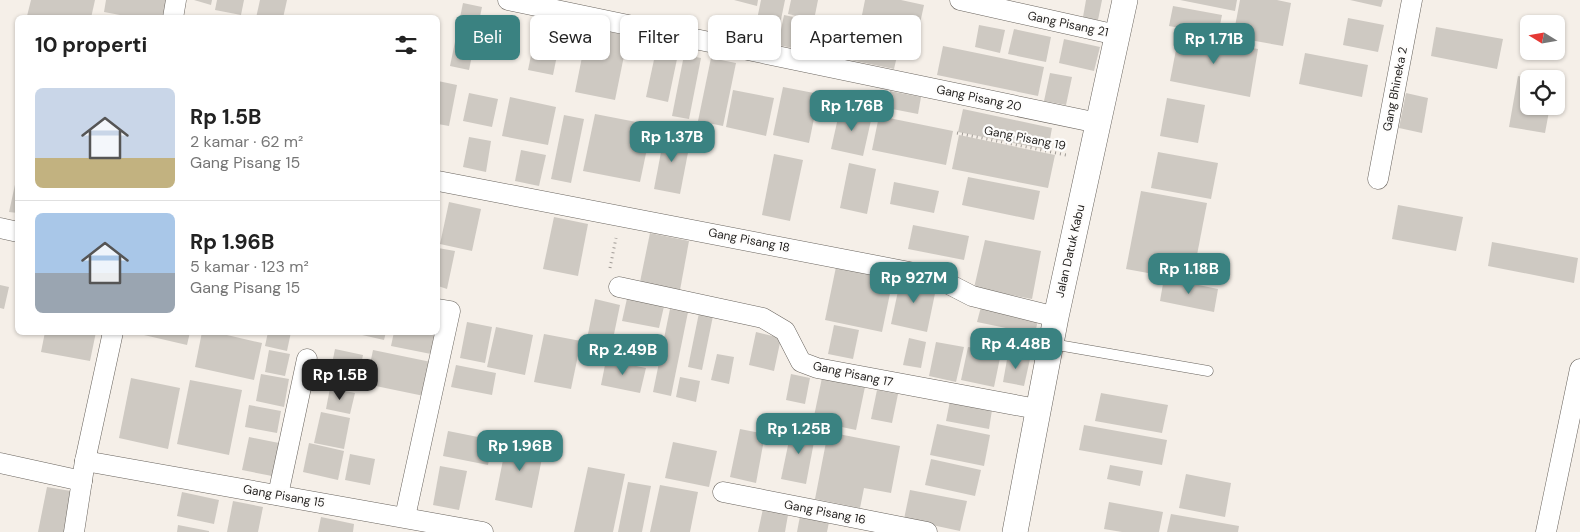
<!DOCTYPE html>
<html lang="id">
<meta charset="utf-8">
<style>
:root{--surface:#fff;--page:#f2f2f2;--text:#222;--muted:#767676;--line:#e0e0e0;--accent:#3a8281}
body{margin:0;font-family:"DM Sans",sans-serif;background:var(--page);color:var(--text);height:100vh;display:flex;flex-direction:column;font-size:19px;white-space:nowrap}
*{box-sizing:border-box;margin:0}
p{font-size:16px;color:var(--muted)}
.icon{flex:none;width:28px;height:28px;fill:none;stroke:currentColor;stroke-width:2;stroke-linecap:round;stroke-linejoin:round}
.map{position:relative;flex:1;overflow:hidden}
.drawer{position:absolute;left:15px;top:15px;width:425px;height:320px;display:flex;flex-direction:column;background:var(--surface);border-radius:8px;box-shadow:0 1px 4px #0004}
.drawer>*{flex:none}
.banner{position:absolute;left:455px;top:15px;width:475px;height:45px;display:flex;gap:10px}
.needle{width:32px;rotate:281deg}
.fabs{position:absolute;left:1520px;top:15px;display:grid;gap:10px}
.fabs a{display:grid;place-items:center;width:45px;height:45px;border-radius:8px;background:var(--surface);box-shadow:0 1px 4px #0004;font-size:25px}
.price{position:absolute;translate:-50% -42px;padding:0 11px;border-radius:10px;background:var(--accent);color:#fff;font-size:16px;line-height:32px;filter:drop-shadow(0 1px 2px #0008)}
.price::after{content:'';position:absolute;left:50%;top:30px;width:15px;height:11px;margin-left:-8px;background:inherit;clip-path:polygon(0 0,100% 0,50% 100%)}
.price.active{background:#222;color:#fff}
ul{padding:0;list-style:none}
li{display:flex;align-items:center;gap:15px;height:125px;padding:0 20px}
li+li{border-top:1px solid var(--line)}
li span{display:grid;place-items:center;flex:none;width:140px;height:100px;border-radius:8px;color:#555}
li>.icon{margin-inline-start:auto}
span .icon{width:60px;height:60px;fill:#fffc;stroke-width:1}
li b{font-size:21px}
h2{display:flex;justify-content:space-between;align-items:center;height:60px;padding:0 20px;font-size:21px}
.tag{padding:0 18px;border-radius:8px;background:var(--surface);box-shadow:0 1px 4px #0004;font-size:18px;line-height:45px}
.tag.active{background:var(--accent);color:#fff}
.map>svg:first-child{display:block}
</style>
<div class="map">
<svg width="1580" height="532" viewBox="0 0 1580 532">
<rect width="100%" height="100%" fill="#f5efe8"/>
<g fill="#cec9c2">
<polygon points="31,0 95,0 91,18 27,16"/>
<polygon points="106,0 171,0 168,18 136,18 104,12"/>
<polygon points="194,0 212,0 211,5"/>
<polygon points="217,0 244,0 241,15 215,10"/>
<polygon points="260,0 287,0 283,18 256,18"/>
<polygon points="734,0 758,0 757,6"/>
<polygon points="761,0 785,0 777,39 754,34"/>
<polygon points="791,0 818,0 814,20 788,14"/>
<polygon points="865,0 901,0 924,5 917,37 860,25"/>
<polygon points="1086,0 1102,0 1098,20 1083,17"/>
<polygon points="1180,0 1237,0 1235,11"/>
<polygon points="1240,0 1277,0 1291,3 1283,46 1233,37"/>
<polygon points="1350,0 1383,0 1381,7"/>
<polygon points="463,3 482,7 469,70 450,66"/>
<polygon points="1173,6 1222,15 1218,35 1169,26"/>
<polygon points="784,15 901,39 894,69 778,45"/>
<polygon points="1348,18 1384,25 1378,52 1343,45"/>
<polygon points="538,21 563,26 553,75 528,70"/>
<polygon points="979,25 1005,30 1000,53 975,47"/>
<polygon points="588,27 628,36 615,100 575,92"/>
<polygon points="1436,27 1503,39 1497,69 1431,56"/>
<polygon points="1014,29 1051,37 1046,62 1008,54"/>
<polygon points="1179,34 1258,49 1250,97 1170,81"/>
<polygon points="1064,39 1100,47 1094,71 1059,63"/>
<polygon points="943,46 1044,67 1038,96 937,75"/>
<polygon points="1305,53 1368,65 1362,97 1299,84"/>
<polygon points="655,55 677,59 668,102 646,97"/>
<polygon points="684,55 701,58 689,119 672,116"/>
<polygon points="711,58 736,63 723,126 698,121"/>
<polygon points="1050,73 1072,77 1066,105 1044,101"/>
<polygon points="1518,76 1529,78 1529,106 1550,106 1545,133 1509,127"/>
<polygon points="438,81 457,85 449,126 438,124"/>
<polygon points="783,87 819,94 809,143 773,135"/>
<polygon points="733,90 774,98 766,136 726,127"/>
<polygon points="890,91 921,97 918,114 887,108"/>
<polygon points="469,93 498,99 492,127 463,121"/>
<polygon points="1406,93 1428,98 1422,133 1399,128"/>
<polygon points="510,97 556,107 548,145 502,136"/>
<polygon points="1167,98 1205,105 1198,143 1160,136"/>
<polygon points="840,109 872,116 863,156 831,149"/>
<polygon points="963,109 1052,128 1048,150 958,132"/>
<polygon points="595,114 652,125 640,182 583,171"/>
<polygon points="564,115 584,119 571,183 551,179"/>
<polygon points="879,116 953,131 946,165 872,150"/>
<polygon points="665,131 691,137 680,194 654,189"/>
<polygon points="959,135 1055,155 1048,188 952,169"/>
<polygon points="469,137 491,141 486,172 463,167"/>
<polygon points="521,150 546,155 539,186 515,181"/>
<polygon points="1158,152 1218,163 1211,199 1151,188"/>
<polygon points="774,154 803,160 790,221 762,215"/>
<polygon points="849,163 876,169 867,214 840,208"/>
<polygon points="18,171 18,213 9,212"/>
<polygon points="968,177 1040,191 1034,220 962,205"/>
<polygon points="894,182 939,191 934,213 890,204"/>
<polygon points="1141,191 1207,203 1192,281 1126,269"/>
<polygon points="449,202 481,209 472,251 440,244"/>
<polygon points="1398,205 1463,217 1456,251 1392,239"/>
<polygon points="554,217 588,224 578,276 543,269"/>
<polygon points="913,225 969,236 964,260 908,249"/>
<polygon points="650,233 689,241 680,290 640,282"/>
<polygon points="985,240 1041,251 1032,299 974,288"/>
<polygon points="1492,242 1578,258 1574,283 1488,266"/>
<polygon points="438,248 455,251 447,289 438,286"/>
<polygon points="836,267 893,279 882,332 825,320"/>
<polygon points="901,277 937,284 927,332 891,324"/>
<polygon points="1164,278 1218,289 1214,312 1160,301"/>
<polygon points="0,285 9,287 4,309 0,308"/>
<polygon points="628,294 665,302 659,328 622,321"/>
<polygon points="595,299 620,305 613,339 588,334"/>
<polygon points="982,303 1039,315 1035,334 977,322"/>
<polygon points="700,308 714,311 702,370 688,367"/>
<polygon points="670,309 688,312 671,396 653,392"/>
<polygon points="467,322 492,327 485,363 460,358"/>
<polygon points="834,325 859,330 853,359 828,354"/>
<polygon points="496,327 533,335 525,375 487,367"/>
<polygon points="45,332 96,332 90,361 41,352"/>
<polygon points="131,332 190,332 187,345"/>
<polygon points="202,332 214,332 262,343 254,380 195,367"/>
<polygon points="268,332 291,332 287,351 265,346"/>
<polygon points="349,332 386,332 384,340"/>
<polygon points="394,332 435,332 431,354 391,346"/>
<polygon points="756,332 781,338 774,371 749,365"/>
<polygon points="544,334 581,341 571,389 534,382"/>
<polygon points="909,338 926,342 921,368 903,365"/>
<polygon points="936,342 964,347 956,382 929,376"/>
<polygon points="968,347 1001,353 994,387 961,380"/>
<polygon points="335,349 363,355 356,389 328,384"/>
<polygon points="269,350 290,354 285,376 265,372"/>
<polygon points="373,350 431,362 424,396 366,384"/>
<polygon points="717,354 734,357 729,384 711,380"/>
<polygon points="1008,354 1030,359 1024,386 1003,382"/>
<polygon points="606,360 646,368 640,393 601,385"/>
<polygon points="456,365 496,373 492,395 451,387"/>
<polygon points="823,373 866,382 856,430 813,421"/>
<polygon points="261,374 289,379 284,407 256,401"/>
<polygon points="791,374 810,378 805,404 786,400"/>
<polygon points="680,377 700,381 696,402 676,397"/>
<polygon points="131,378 180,388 168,449 119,438"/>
<polygon points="190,380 242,390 229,455 177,444"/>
<polygon points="330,388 355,393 350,414 326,409"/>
<polygon points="877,390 898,394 892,423 871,419"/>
<polygon points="1101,393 1168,405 1162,433 1095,421"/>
<polygon points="950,401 992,410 989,429 946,421"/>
<polygon points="249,405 281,411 277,433 245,427"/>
<polygon points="321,412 350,418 344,449 314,443"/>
<polygon points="937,424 990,435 984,466 930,455"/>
<polygon points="1084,425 1167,440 1162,465 1079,450"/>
<polygon points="792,426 816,431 806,484 781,479"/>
<polygon points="740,429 765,434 756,483 730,477"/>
<polygon points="448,431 493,440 488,465 443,456"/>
<polygon points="828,432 900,446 891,493 864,488 860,508 815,499"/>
<polygon points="508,435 545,443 532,508 495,500"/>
<polygon points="249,437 279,443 272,476 242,470"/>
<polygon points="673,442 717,451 709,487 665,478"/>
<polygon points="309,443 344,451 338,480 303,472"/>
<polygon points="350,454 375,459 370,485 345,480"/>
<polygon points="931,459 981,470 975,496 925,485"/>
<polygon points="1110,465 1143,471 1140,486 1107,479"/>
<polygon points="440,466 467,471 459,510 433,505"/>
<polygon points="588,467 625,474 613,532 574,532"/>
<polygon points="1186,474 1231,483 1225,517 1179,508"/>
<polygon points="628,482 651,486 642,532 618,532"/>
<polygon points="660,485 698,492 690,532 650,532"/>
<polygon points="47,487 77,492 70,532 38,532"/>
<polygon points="910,490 967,501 960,531 904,519"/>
<polygon points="182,492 219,500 214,524 177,516"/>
<polygon points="233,501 263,507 258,532 227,532"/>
<polygon points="1109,502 1163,512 1159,532 1122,532 1104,529"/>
<polygon points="764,504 789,509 785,532 758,532"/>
<polygon points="801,511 830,517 827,532 797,532"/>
<polygon points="1171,514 1239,526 1238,532 1167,532"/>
<polygon points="321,517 354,524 353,532 318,532"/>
<polygon points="178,525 209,531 209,532 177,532"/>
</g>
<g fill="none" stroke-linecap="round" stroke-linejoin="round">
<g stroke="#69645e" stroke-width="11">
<polyline id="service" points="1052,344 1208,371"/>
</g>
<g stroke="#69645e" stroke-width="21">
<g id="minor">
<polyline points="508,0 1098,123"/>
<polyline points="960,0 1117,35"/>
<polyline points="173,18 176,0"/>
<polyline points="1378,179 1412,0"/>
<polyline points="438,181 935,277 972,296 1056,317"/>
<polyline points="0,228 18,232"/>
<polyline points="619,287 763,318 785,331 801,362 817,368 1037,409"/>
<polyline points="85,461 483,532"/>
<polyline points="0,463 82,481"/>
<polyline points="723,492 927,532"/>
<polyline points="278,495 307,359"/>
<polyline points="405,517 450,311 438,309"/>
<polyline points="74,532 85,461 113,332"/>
<polyline points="1546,532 1580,369"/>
</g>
</g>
<g stroke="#69645e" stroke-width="26">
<polyline id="tertiary" points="1015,532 1056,317 1125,0"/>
</g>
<g stroke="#a09b96" stroke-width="3" stroke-dasharray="1 4" stroke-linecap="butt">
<polyline points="957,133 1066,155"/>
<polyline points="610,268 616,238"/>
</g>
<use href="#service" stroke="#fff" stroke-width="10"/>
<use href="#minor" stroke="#fff" stroke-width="20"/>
<use href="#tertiary" stroke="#fff" stroke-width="25"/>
</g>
<g text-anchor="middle" stroke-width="4.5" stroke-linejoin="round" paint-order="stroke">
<g font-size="12" fill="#211f1d" stroke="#fefdfc">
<text transform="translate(1068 24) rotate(12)" y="4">Gang Pisang 21</text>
<text transform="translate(1395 89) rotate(-79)" y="4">Gang Bhineka 2</text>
<text transform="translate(979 98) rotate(12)" y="4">Gang Pisang 20</text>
<text transform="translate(1025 138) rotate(11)" y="4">Gang Pisang 19</text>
<text transform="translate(749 240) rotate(11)" y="4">Gang Pisang 18</text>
<text transform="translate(1070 251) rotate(-77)" y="4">Jalan Datuk Kabu</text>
<text transform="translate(853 374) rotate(12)" y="4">Gang Pisang 17</text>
<text transform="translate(284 496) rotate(10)" y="4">Gang Pisang 15</text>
<text transform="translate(825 512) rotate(11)" y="4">Gang Pisang 16</text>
</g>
</g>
</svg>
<div class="fabs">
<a><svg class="needle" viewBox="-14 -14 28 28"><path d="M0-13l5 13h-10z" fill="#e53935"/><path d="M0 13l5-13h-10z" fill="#767676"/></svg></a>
<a><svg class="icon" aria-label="locate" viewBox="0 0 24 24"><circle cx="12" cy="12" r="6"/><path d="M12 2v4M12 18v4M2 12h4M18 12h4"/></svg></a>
</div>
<b class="price" style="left:1214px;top:65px">Rp 1.71B</b>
<b class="price" style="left:852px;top:132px">Rp 1.76B</b>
<b class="price" style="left:672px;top:163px">Rp 1.37B</b>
<b class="price" style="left:1189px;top:295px">Rp 1.18B</b>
<b class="price" style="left:914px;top:304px">Rp 927M</b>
<b class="price" style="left:1016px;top:370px">Rp 4.48B</b>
<b class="price" style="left:623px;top:376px">Rp 2.49B</b>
<b class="price active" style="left:340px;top:401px">Rp 1.5B</b>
<b class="price" style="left:799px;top:455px">Rp 1.25B</b>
<b class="price" style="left:520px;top:472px">Rp 1.96B</b>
<div class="banner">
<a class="tag active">Beli</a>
<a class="tag">Sewa</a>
<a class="tag">Filter</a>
<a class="tag">Baru</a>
<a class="tag">Apartemen</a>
</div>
<section class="drawer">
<h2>10 properti<svg class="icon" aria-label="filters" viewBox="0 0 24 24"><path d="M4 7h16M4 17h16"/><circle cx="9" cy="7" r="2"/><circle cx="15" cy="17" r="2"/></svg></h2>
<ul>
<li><span style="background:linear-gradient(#c9d6e8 70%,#c2b280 0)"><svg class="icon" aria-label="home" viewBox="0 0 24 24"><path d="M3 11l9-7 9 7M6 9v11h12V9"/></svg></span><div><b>Rp 1.5B</b><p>2 kamar · 62 m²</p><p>Gang Pisang 15</p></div></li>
<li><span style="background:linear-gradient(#a9c7e8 60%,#9aa5b1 0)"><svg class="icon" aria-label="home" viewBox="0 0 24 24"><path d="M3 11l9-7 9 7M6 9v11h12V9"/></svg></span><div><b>Rp 1.96B</b><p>5 kamar · 123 m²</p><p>Gang Pisang 15</p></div></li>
</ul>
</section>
</div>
